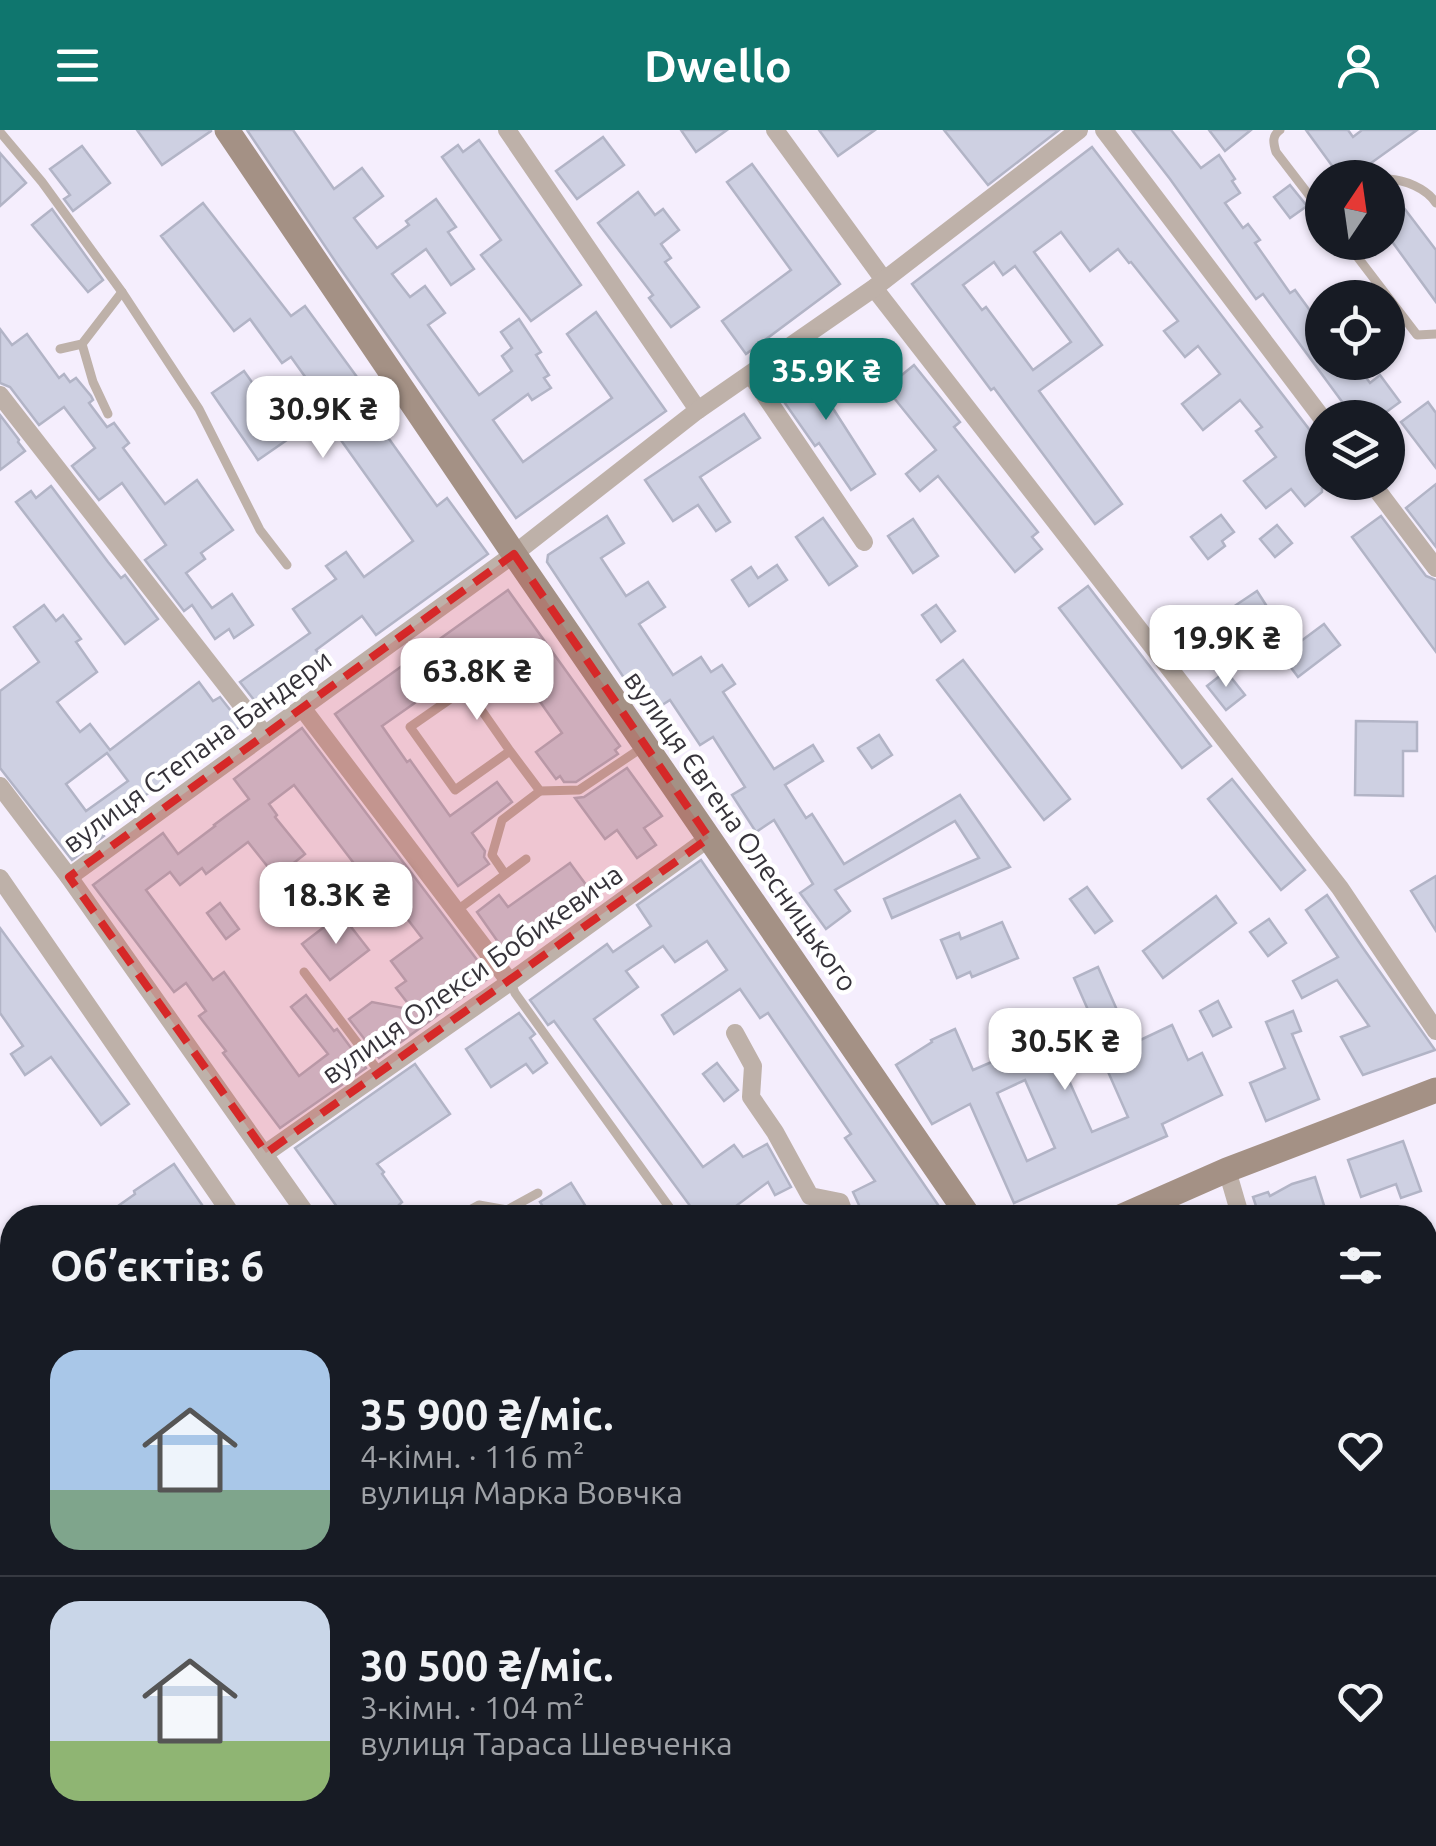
<!DOCTYPE html>
<html lang="uk">
<meta charset="utf-8">
<style>
:root{--surface:#171b24;--page:#242831;--text:#f1f3f6;--muted:#9ea1a6;--line:#363941;--accent:#0f766e}
body{margin:0;font-family:Ubuntu,sans-serif;background:var(--page);color:var(--text);height:100vh;display:flex;flex-direction:column;font-size:38px;white-space:nowrap}
*{box-sizing:border-box;margin:0}
p{font-size:32px;color:var(--muted)}
.icon{flex:none;width:55px;height:55px;fill:none;stroke:currentColor;stroke-width:2;stroke-linecap:round;stroke-linejoin:round}
.map{position:relative;flex:1;overflow:hidden}
.details{position:absolute;left:0px;top:1075px;width:1438px;height:642px;display:flex;flex-direction:column;background:var(--surface);border-radius:40px 40px 0 0;box-shadow:0 2px 8px #0004}
.details>*{flex:none}
.needle{width:65px;rotate:13deg}
.buttons{position:absolute;left:1305px;top:30px;display:grid;gap:20px}
.buttons a{display:grid;place-items:center;width:100px;height:100px;border-radius:50%;background:var(--surface);box-shadow:0 2px 8px #0004;font-size:50px}
.price{position:absolute;translate:-50% -85px;padding:0 22px;border-radius:20px;background:#fff;color:#222;font-size:32px;line-height:65px;filter:drop-shadow(0 2px 5px #0008)}
.price::after{content:'';position:absolute;left:50%;top:60px;width:30px;height:22px;margin-left:-15px;background:inherit;clip-path:polygon(0 0,100% 0,50% 100%)}
.price.current{background:var(--accent);color:#fff}
ul{padding:0;list-style:none}
li{display:flex;align-items:center;gap:30px;height:250px;padding:0 50px}
li+li{border-top:2px solid var(--line)}
li span{display:grid;place-items:center;flex:none;width:280px;height:200px;border-radius:30px;color:#555}
li>.icon{margin-inline-start:auto}
span .icon{width:120px;height:120px;fill:#fffc;stroke-width:1}
li b{font-size:42px}
h2{display:flex;justify-content:space-between;align-items:center;height:120px;padding:0 50px;font-size:42px}
header{display:flex;justify-content:space-between;align-items:center;height:130px;padding:0 50px;background:var(--accent);color:#fff;font-size:45px;font-weight:700}
.map>svg:first-child{display:block}
</style>
<header><svg class="icon" aria-label="menu" viewBox="0 0 24 24"><path d="M4 6h16M4 12h16M4 18h16"/></svg>Dwello<svg class="icon" aria-label="person" viewBox="0 0 24 24"><circle cx="12" cy="8" r="4"/><path d="M4 21q1-7 8-7t8 7"/></svg></header>
<div class="map">
<svg width="1436" height="1716" viewBox="0 0 1436 1716">
<rect width="100%" height="100%" fill="#f5eefd"/>
<g fill="#bad5c7">
<polygon points="391,1705 463,1705 469,1716 397,1716"/>
<polygon points="1121,1705 1191,1705 1196,1716 1126,1716"/>
</g>
<g fill="#ced0e2" stroke="#b2b4c6" stroke-width="2.5" fill-rule="evenodd">
<polygon points="137,0 211,0 211,1 162,35"/>
<polygon points="247,0 293,0 334,59 362,38 383,66 354,88 377,118 409,95 406,91 436,69 456,97 448,102 474,139 451,155 426,119 392,144 410,167 425,156 445,183 428,195 479,265 512,241 502,226 512,218 501,202 519,189 541,222 536,225 549,245 544,248 551,258 532,270 528,264 493,290 523,332 612,268 567,204 596,182 666,281 516,388 337,134"/>
<polygon points="681,0 727,0 696,22"/>
<polygon points="819,0 875,0 838,26"/>
<polygon points="944,0 1059,0 988,55"/>
<polygon points="1132,0 1171,0 1201,38 1219,25 1235,49 1232,51 1240,63 1225,73 1243,98 1248,94 1260,110 1255,113 1290,163 1295,160 1314,186 1322,180 1322,232 1355,232 1370,253 1380,245 1400,272 1378,288 1354,288 1263,164 1256,169 1170,49"/>
<polygon points="1209,0 1251,0 1225,21"/>
<polygon points="1306,0 1348,0 1353,7 1362,0 1417,0 1371,33 1380,48 1341,48"/>
<polygon points="603,7 624,35 577,69 556,41"/>
<polygon points="479,10 581,155 531,191 481,125 501,110 442,27 458,15 463,22"/>
<polygon points="82,16 110,53 73,81 64,69 70,65 50,39"/>
<path d="M 1092,17 L 1322,316 L 1322,362 L 1305,376 L 1291,359 L 1266,378 L 1244,351 L 1276,327 L 1256,301 L 1262,297 L 1240,270 L 1203,300 L 1182,274 L 1220,244 L 1198,216 L 1185,227 L 1164,201 L 1178,191 L 1131,132 L 1129,133 L 1118,119 L 1090,141 L 1061,102 L 1034,122 L 1102,215 L 1039,261 L 1122,374 L 1095,394 L 994,258 L 991,260 L 912,154 ZM 994,132 L 1003,145 L 1015,136 L 1071,212 L 1033,240 L 986,177 L 982,180 L 963,155 Z"/>
<polygon points="0,23 26,53 0,76"/>
<polygon points="752,34 840,154 746,224 722,191 791,140 727,52"/>
<polygon points="1290,55 1307,76 1290,88 1274,67"/>
<polygon points="1388,57 1436,120 1436,172 1388,106"/>
<polygon points="638,62 655,85 663,79 679,100 661,114 671,128 665,132 699,177 671,197 649,168 653,165 598,93"/>
<polygon points="203,73 291,186 305,176 357,247 349,253 437,376 447,368 488,424 376,505 362,486 316,520 329,538 265,584 240,552 310,503 293,479 336,449 326,436 346,422 364,447 413,411 323,285 258,330 212,263 244,241 278,289 316,262 291,227 282,233 250,189 234,201 161,106"/>
<polygon points="52,79 103,150 88,162 32,95"/>
<polygon points="0,199 12,215 27,204 59,248 64,244 70,252 76,248 91,266 93,270 89,273 107,297 114,293 129,313 123,318 165,374 197,350 233,400 201,423 205,429 186,443 212,478 232,464 253,495 234,508 229,499 215,509 192,475 184,481 145,430 166,415 122,353 99,370 72,336 95,318 64,277 39,295 10,257 0,253"/>
<polygon points="822,231 839,256 825,266 875,344 851,360 819,313 815,316 780,266 782,258"/>
<polygon points="914,235 960,292 954,297 1038,402 1032,407 1042,419 1015,442 938,346 920,361 906,344 936,320 886,258"/>
<polygon points="1428,272 1436,283 1436,338 1401,292"/>
<polygon points="744,284 760,308 700,347 730,392 716,401 698,375 673,391 645,350"/>
<polygon points="0,285 19,310 18,312 25,321 0,340"/>
<polygon points="1436,354 1436,417 1406,378"/>
<polygon points="51,356 108,432 121,448 125,445 158,489 125,514 16,372 31,361 36,368"/>
<polygon points="1221,385 1234,402 1222,411 1225,416 1208,429 1191,407"/>
<polygon points="607,386 624,413 601,428 626,466 648,452 665,477 639,494 673,545 701,527 711,542 722,535 735,554 723,562 774,639 813,615 823,631 785,655 806,688 812,684 844,734 960,665 1010,737 892,788 884,769 979,728 955,691 835,760 850,781 826,799 800,763 813,754 774,690 756,702 732,665 745,657 713,607 700,615 670,570 648,584 547,432 548,425"/>
<polygon points="1381,386 1426,446 1436,450 1436,522 1352,407"/>
<polygon points="823,388 857,436 829,455 796,407"/>
<polygon points="913,389 938,426 913,443 888,406"/>
<polygon points="1277,395 1292,413 1275,427 1260,409"/>
<polygon points="777,435 787,450 749,476 732,450 751,437 758,448"/>
<polygon points="1088,456 1211,616 1182,638 1059,478"/>
<polygon points="508,460 620,616 615,620 618,624 576,652 564,652 560,646 556,649 536,622 562,603 522,546 492,567 476,545 469,550 461,551 456,544 382,596 407,632 410,630 450,686 497,652 512,672 472,703 485,721 484,727 489,734 458,756 335,584"/>
<polygon points="1257,461 1293,517 1324,494 1340,515 1298,547 1271,511 1260,518 1233,477"/>
<path d="M 44,475 L 56,491 L 63,485 L 81,509 L 76,512 L 97,542 L 57,572 L 80,602 L 90,594 L 110,620 L 199,552 L 213,571 L 220,567 L 242,595 L 99,699 L 104,706 L 72,730 L 0,638 L 0,561 L 39,532 L 14,497 ZM 107,623 L 128,651 L 86,681 L 66,654 Z"/>
<polygon points="936,475 955,501 941,512 922,485"/>
<polygon points="963,530 1070,669 1044,690 937,550"/>
<polygon points="1226,541 1245,565 1226,580 1207,556"/>
<polygon points="1356,591 1417,592 1417,621 1403,621 1403,666 1355,665"/>
<polygon points="302,598 490,847 379,928 349,889 372,872 413,880 396,858 406,851 391,831 422,808 402,782 395,787 294,655 269,674 277,685 275,687 305,724 276,747 248,712 206,744 202,738 180,755 170,742 146,760 213,850 224,842 299,946 328,924 291,877 306,865 334,901 337,899 366,938 280,998 223,923 226,921 199,886 206,881 186,853 174,862 93,755 163,703 178,724 215,696 214,695 249,669 234,649"/>
<polygon points="879,605 892,625 872,638 858,618"/>
<polygon points="627,638 662,686 644,698 656,715 637,728 617,700 605,709 575,668 584,667"/>
<polygon points="1232,649 1305,740 1281,760 1208,669"/>
<polygon points="701,730 877,986 947,1088 865,1088 853,1062 875,1051 845,1008 851,1004 768,883 760,888 740,859 674,904 662,885 727,840 707,811 675,832 663,816 626,841 638,857 594,889 703,1037 734,1015 743,1027 767,1014 791,1057 775,1065 768,1052 720,1088 699,1088 554,891 548,895 533,874 530,870 607,814 613,822 651,796 637,775"/>
<polygon points="570,733 595,767 510,829 477,782 499,765 508,777"/>
<polygon points="1436,746 1436,801 1411,761"/>
<polygon points="1087,757 1112,791 1095,803 1070,769"/>
<polygon points="1327,765 1363,818 1435,920 1363,945 1341,907 1369,896 1337,850 1302,868 1293,851 1338,827 1306,780"/>
<polygon points="1216,766 1236,793 1163,848 1143,821"/>
<polygon points="220,773 239,799 226,809 207,783"/>
<polygon points="341,784 369,820 330,850 302,814"/>
<polygon points="1269,789 1286,813 1268,826 1250,802"/>
<polygon points="1002,792 1018,828 972,847 970,842 957,848 941,810 959,803 961,809"/>
<polygon points="0,798 129,974 101,995 51,927 25,945 11,924 23,916 0,883"/>
<path d="M 1098,837 L 1132,914 L 1172,895 L 1188,930 L 1202,923 L 1222,965 L 1162,994 L 1167,1006 L 1014,1073 L 970,974 L 932,994 L 896,935 L 932,912 L 931,910 L 955,899 L 973,940 L 1015,922 L 1013,918 L 1049,902 L 1051,907 L 1092,889 L 1074,848 ZM 1098,919 L 1128,987 L 1092,1002 L 1062,935 ZM 1025,950 L 1055,1018 L 1027,1031 L 997,963 Z"/>
<polygon points="1218,871 1231,897 1213,906 1200,881"/>
<polygon points="1293,881 1301,901 1292,904 1319,969 1266,991 1250,953 1285,938 1266,892"/>
<polygon points="519,883 535,904 530,908 547,933 533,943 526,934 491,957 466,919"/>
<polygon points="717,933 738,960 724,971 703,944"/>
<polygon points="415,934 450,984 377,1034 384,1042 382,1044 402,1072 398,1076 406,1088 345,1088 295,1018"/>
<polygon points="1403,1011 1421,1061 1401,1068 1396,1054 1361,1067 1348,1030"/>
<polygon points="174,1034 211,1088 101,1088 135,1064 134,1061"/>
<polygon points="1315,1047 1328,1088 1260,1088 1253,1067 1268,1062 1270,1066 1292,1054"/>
<polygon points="571,1053 593,1088 550,1088 540,1072"/>
</g>
<g fill="none" stroke-linecap="round" stroke-linejoin="round">
<g stroke="#beb1a9" stroke-width="9">
<path d="M 1280,0 C 1272,6 1273,12 1276,22 L 1322,82"/>
<polyline points="0,2 42,52 122,162 199,279 260,400 287,435"/>
<path d="M 1388,49 C 1405,50 1426,58 1436,73"/>
<polyline points="1346,112 1417,205 1436,204"/>
<polyline points="82,214 93,252 108,284"/>
<polyline points="60,219 82,214 122,162"/>
<polyline points="510,621 466,558 410,597 455,660 510,621 540,661 579,660 643,617"/>
<polyline points="505,744 492,725 502,690 540,661"/>
<polyline points="456,781 526,729"/>
<polyline points="304,842 380,943"/>
<polyline points="511,853 515,863 677,1088"/>
<polyline points="455,1088 479,1075 507,1080 538,1063"/>
</g>
<g stroke="#beb1a9" stroke-width="18">
<polyline points="507,0 698,280"/>
<polyline points="775,0 884,150"/>
<polyline points="1104,0 1322,288"/>
<polyline points="874,158 1340,758 1436,901"/>
<polyline points="751,245 864,412"/>
<polyline points="0,265 265,605"/>
<polyline points="1371,352 1436,438"/>
<polyline points="303,579 510,852"/>
<polyline points="0,656 69,747 309,1088"/>
<polyline points="69,747 514,424 698,280 874,158 1079,0"/>
<polyline points="0,748 234,1088"/>
<polyline points="735,903 753,936 751,967 775,1002 810,1066 840,1072 846,1088"/>
<polyline points="266,1023 510,852 709,708"/>
<polyline points="1227,1040 1241,1088"/>
<polyline points="0,1301 12,1320"/>
<polyline points="1425,1372 1436,1370"/>
<polyline points="1425,1503 1436,1585"/>
<polyline points="1425,1628 1436,1629"/>
<polyline points="902,1705 906,1716"/>
<polyline points="1201,1705 1206,1716"/>
<polyline points="937,1716 958,1705"/>
</g>
<g stroke="#a49185" stroke-width="25">
<polyline points="227,0 514,424 970,1088"/>
<polyline points="1118,1088 1227,1040 1436,960"/>
<polyline points="0,1587 12,1580"/>
<polyline points="736,1705 746,1716"/>
</g>
</g>
<path fill="#d62828" fill-opacity="0.2" stroke="#d62828" stroke-width="8" stroke-dasharray="20 12" stroke-linejoin="round" d="M 514,424 L 709,708 L 266,1023 L 69,747 Z"/>
<g text-anchor="middle" stroke-width="9" stroke-linejoin="round" paint-order="stroke">
<g font-size="28" fill="#36333a" stroke="#fff">
<text transform="translate(197 621) rotate(-36)" y="10">вулиця Степана Бандери</text>
<text transform="translate(741 701) rotate(55)" y="10">вулиця Євгена Олесницького</text>
<text transform="translate(472 844) rotate(-35)" y="10">вулиця Олекси Бобикевича</text>
</g>
</g>
</svg>
<div class="buttons">
<a><svg class="needle" viewBox="-14 -14 28 28"><path d="M0-13l5 13h-10z" fill="#e53935"/><path d="M0 13l5-13h-10z" fill="#9ea1a6"/></svg></a>
<a><svg class="icon" aria-label="locate" viewBox="0 0 24 24"><circle cx="12" cy="12" r="6"/><path d="M12 2v4M12 18v4M2 12h4M18 12h4"/></svg></a>
<a><svg class="icon" aria-label="layers" viewBox="0 0 24 24"><path d="M12 4l9 5-9 5-9-5zM3 14l9 5 9-5"/></svg></a>
</div>
<b class="price current" style="left:826px;top:293px">35.9K ₴</b>
<b class="price" style="left:323px;top:331px">30.9K ₴</b>
<b class="price" style="left:1226px;top:560px">19.9K ₴</b>
<b class="price" style="left:477px;top:593px">63.8K ₴</b>
<b class="price" style="left:336px;top:817px">18.3K ₴</b>
<b class="price" style="left:1065px;top:963px">30.5K ₴</b>
<section class="details">
<h2>Об’єктів: 6<svg class="icon" aria-label="filters" viewBox="0 0 24 24"><path d="M4 7h16M4 17h16"/><circle cx="9" cy="7" r="2"/><circle cx="15" cy="17" r="2"/></svg></h2>
<ul>
<li><span style="background:linear-gradient(#a9c7e8 70%,#7fa58c 0)"><svg class="icon" aria-label="home" viewBox="0 0 24 24"><path d="M3 11l9-7 9 7M6 9v11h12V9"/></svg></span><div><b>35 900 ₴/міс.</b><p>4-кімн. · 116 m²</p><p>вулиця Марка Вовчка</p></div><svg class="icon" aria-label="heart" viewBox="0 0 24 24"><path d="M12 20l-8-8c-3-5 5-10 8-4 3-6 11-1 8 4z"/></svg></li>
<li><span style="background:linear-gradient(#c9d6e8 70%,#8fb573 0)"><svg class="icon" aria-label="home" viewBox="0 0 24 24"><path d="M3 11l9-7 9 7M6 9v11h12V9"/></svg></span><div><b>30 500 ₴/міс.</b><p>3-кімн. · 104 m²</p><p>вулиця Тараса Шевченка</p></div><svg class="icon" aria-label="heart" viewBox="0 0 24 24"><path d="M12 20l-8-8c-3-5 5-10 8-4 3-6 11-1 8 4z"/></svg></li>
</ul>
</section>
</div>
